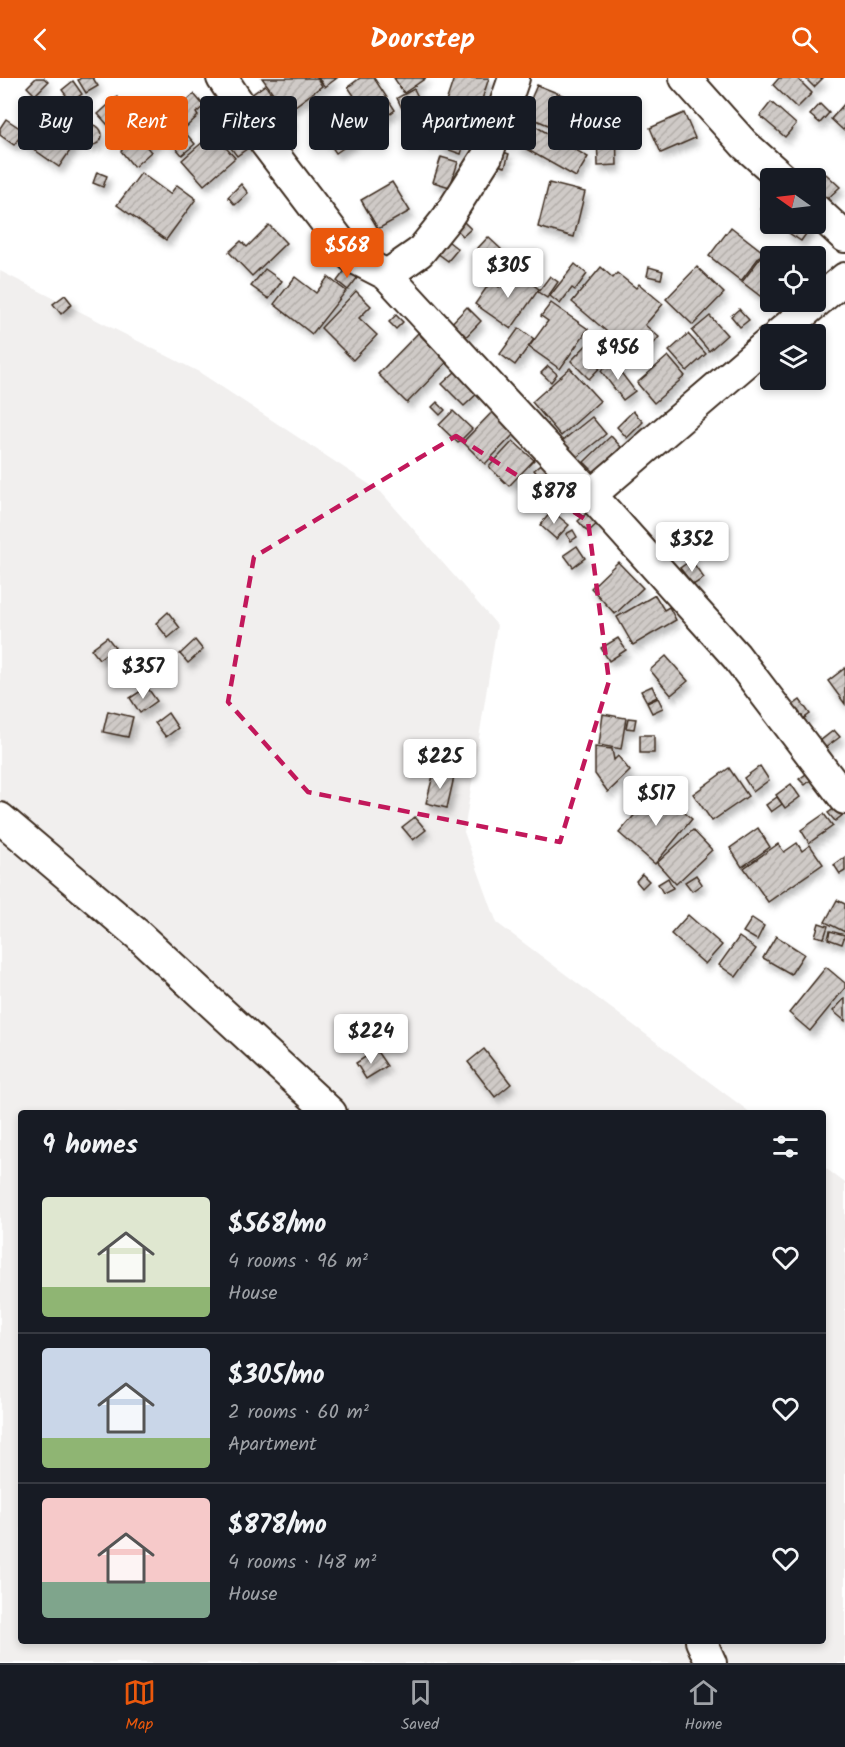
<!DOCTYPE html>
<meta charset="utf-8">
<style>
:root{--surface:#171b24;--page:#20242c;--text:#f1f3f6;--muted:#9ea1a6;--line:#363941;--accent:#ea580c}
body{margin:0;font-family:Kalam,sans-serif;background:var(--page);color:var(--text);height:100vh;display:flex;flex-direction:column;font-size:22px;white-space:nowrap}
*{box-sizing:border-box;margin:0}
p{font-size:20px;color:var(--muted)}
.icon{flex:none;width:33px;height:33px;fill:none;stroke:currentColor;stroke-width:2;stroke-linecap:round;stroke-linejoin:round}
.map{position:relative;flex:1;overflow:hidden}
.details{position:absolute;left:18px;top:1032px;width:808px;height:534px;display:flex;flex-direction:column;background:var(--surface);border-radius:6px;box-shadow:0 3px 9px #0003}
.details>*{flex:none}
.hud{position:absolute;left:18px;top:18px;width:810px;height:54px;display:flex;gap:12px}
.needle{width:39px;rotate:284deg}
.fabs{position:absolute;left:760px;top:90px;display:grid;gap:12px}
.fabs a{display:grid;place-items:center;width:66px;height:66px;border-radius:6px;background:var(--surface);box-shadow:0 3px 9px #0003;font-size:30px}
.price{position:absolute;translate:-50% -51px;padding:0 14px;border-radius:6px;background:#fff;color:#222;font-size:20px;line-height:39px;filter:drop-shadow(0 2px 3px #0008)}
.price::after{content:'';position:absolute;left:50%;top:36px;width:18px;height:14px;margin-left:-9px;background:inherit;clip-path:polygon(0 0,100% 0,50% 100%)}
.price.selected{background:var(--accent);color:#fff}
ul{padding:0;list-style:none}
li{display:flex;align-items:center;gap:18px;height:150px;padding:0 24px}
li+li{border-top:2px solid var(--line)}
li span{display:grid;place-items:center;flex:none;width:168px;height:120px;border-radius:6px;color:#555}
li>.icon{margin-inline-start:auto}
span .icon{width:72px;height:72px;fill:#fffc;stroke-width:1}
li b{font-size:26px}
h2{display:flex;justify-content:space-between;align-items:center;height:72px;padding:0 24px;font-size:26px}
.chip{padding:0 21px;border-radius:6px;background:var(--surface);box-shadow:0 3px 9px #0003;font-size:21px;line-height:54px}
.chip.selected{background:var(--accent);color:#fff}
header{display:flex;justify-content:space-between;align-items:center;height:78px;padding:0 24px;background:var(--accent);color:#fff;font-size:27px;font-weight:700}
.tabs{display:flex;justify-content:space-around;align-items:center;height:84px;border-top:2px solid var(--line);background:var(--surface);font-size:16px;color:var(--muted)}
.tabs a{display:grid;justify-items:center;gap:3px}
.tabs .selected{color:var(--accent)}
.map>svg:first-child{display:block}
</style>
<header><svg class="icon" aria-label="back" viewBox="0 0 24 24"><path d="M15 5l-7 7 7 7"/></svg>Doorstep<svg class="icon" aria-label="search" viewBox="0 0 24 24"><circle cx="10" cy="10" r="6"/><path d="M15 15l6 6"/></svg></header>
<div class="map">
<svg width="845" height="1585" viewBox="0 0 845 1585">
<defs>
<pattern id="building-hatch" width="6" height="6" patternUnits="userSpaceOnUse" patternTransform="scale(1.5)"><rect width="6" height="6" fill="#cfcac7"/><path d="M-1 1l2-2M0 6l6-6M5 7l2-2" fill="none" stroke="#b3aeaa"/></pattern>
<filter id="shadow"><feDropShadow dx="3.5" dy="6" stdDeviation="3" flood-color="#0004"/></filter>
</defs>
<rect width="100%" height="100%" fill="#fff"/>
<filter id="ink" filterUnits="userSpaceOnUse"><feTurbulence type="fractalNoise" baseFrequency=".0167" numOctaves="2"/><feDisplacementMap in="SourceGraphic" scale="12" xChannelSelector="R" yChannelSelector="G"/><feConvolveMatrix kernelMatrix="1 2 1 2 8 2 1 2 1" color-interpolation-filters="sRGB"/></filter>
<g filter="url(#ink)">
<polygon fill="#f1efee" points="0,193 199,294 381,414 497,547 464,754 497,845 751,1035 21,1035 21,1563 824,1563 824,1089 845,1105 845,1585 0,1585"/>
<g fill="url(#building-hatch)" stroke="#3b2a1e" stroke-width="1.5" filter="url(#shadow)">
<polygon points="36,0 44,0 48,4 35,17 27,9"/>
<polygon points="81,0 93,0 98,8 86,15 78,2"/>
<polygon points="262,0 317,0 322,8 287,34"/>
<polygon points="318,0 337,0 325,9"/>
<polygon points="360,0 374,0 395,32 374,47 348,9"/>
<polygon points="394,0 426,0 404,15"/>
<polygon points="454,0 489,0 474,46 442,36"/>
<polygon points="779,0 797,0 812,15 797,30 773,7"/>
<polygon points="805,0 823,0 814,9"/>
<polygon points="73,3 82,16 71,24 62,12"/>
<polygon points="265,7 292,43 278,54 251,17"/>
<polygon points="537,7 577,23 565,54 524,37"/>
<polygon points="414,11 429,40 411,49 397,20"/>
<polygon points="194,16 204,28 196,35 198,38 183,52 195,66 182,77 157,48"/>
<polygon points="117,19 143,48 124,65 98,36"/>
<polygon points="583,20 603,24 600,39 580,35"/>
<polygon points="771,24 796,46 785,59 760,38"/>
<polygon points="845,25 845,50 843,52 831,41"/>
<polygon points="820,26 829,35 820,45 810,37"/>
<polygon points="333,28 356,61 336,75 313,42"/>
<polygon points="41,35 78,61 59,89 22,63"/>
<polygon points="684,35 695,60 661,75 650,50"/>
<polygon points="6,41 24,53 14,67 0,57 0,50"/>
<circle cx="431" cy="55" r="10"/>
<polygon points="530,45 588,79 576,99 519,67"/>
<polygon points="150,46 162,59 150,69 139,57"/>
<polygon points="448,47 468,54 461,76 441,69"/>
<circle cx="92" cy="57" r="10"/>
<polygon points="243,48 255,65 237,78 224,61"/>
<polygon points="616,50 617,87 598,88 597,51"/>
<polygon points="213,55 235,80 204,107 182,82"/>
<polygon points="137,58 151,74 134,89 121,73"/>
<polygon points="498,72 509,76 505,89 494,86"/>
<polygon points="441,79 458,84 450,109 433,104"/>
<polygon points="97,94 107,98 103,109 93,105"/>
<polygon points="141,95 170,116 177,107 196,121 166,162 117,127"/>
<polygon points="826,96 840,109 825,123 816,114 816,106"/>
<polygon points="392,104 410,133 378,151 361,122"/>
<polygon points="549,105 585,114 574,159 538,149"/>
<polygon points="241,106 248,115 235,127 228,119"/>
<polygon points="769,121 771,121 770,140 764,137 761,131 763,125"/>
<polygon points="462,142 471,151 463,158 454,149"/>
<polygon points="791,146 813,146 801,163 786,153"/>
<polygon points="269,147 286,165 252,198 229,174 241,163 247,169"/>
<polygon points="731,149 763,174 741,203 709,178"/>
<polygon points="439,156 458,171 448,183 429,169"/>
<polygon points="488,159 501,171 490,183 477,171"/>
<polygon points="761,179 771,186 771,212 764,221 742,204"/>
<polygon points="575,186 587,196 575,212 572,210 560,226 550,218"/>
<polygon points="601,189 613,200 617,195 636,210 639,206 663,226 645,247 659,259 640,282 572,224"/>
<polygon points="649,189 663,193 661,201 647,198"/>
<polygon points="697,189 724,215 693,247 666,221"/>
<polygon points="265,191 282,203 269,221 251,208"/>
<polygon points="346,191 358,199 348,212 337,203"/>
<polygon points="511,191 539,211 511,251 475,226 491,203 499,209"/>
<polygon points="550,198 558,204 547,220 538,214"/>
<polygon points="295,199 316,215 328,199 346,213 312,256 274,226"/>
<polygon points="356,213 371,228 359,240 377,257 353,282 321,250"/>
<polygon points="65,217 72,226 61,236 53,226"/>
<polygon points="551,225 588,251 560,291 529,269 548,243 541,238"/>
<polygon points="467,229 481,243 460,265 446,251"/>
<polygon points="739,231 749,242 740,249 731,238"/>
<polygon points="396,237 403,244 396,251 389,244"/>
<polygon points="710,238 727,257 709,273 692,253"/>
<polygon points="519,250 534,261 515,287 500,276"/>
<polygon points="418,255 447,284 407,325 378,296"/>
<polygon points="688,256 706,276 687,293 669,273"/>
<polygon points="596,257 614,275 589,301 571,283"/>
<polygon points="668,278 685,298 654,325 637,305"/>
<polygon points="613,284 635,313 623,322 601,293"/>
<polygon points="548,288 557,296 551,304 541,295"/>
<polygon points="570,290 600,323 561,358 532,324"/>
<polygon points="456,293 478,315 464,328 442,306"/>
<polygon points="437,324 445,332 440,337 432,329"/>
<polygon points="453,333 472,351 458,365 439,347"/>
<polygon points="493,333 515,355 485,386 463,364"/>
<polygon points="633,333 643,344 627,360 617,349"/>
<polygon points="592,339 606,356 576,380 562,363"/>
<polygon points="611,358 621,369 595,395 584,384"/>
<polygon points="513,363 534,382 509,408 489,389"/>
<polygon points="544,384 556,399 546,407 534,392"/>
<polygon points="552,433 569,447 556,461 540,447"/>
<polygon points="589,433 599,444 588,454 578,443"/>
<polygon points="573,452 577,459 571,463 566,456"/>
<polygon points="577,468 585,480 573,489 564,477"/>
<polygon points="691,482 704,500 693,507 680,490"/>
<polygon points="618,484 643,510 615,536 591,510"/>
<polygon points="655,517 664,532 669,529 676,542 633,567 617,539"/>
<polygon points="168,534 180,550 168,560 156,545"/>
<polygon points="107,559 115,569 99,581 91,571"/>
<polygon points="618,560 626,572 609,583 601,570"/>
<polygon points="195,562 203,572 188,585 180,576"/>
<polygon points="666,578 688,603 671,617 650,592"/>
<polygon points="845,590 845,626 828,603"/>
<polygon points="652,608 657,619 647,624 641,613"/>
<polygon points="147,609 157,623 140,635 130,620"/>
<polygon points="658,620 663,630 652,635 647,625"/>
<polygon points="800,622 810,636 800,643 790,629"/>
<polygon points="108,633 133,639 128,659 103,654"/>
<polygon points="168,635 178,650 166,659 155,645"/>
<polygon points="603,636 626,640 621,671 599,667"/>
<polygon points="628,640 636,641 634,651 626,650"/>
<polygon points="834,652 840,659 821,673 816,666"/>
<rect x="640" y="657" width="14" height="18"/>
<polygon points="595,669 612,671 614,682 618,678 630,693 608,714 595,696"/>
<polygon points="760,688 769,702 753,714 744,700"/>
<polygon points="729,690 748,718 712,743 693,716"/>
<polygon points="434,694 454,699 447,730 426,725"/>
<polygon points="806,696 811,702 805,707 799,701"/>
<polygon points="791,706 800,719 785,730 776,717"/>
<polygon points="662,715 692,741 655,786 619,755 650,719 656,723"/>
<polygon points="777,719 782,726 771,734 766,727"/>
<polygon points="838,728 844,736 835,743 828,735"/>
<polygon points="824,736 833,748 809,765 801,752"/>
<polygon points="415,739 426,752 413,762 402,749"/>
<polygon points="758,750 770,769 742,789 730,770"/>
<polygon points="693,752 712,772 676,806 657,785"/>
<polygon points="797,765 802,773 810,767 823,786 768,824 744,790 778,766 784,774"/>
<polygon points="845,779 845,793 840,796 834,787"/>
<polygon points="642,796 649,803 642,810 636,803"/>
<polygon points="696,797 702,806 692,813 685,804"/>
<polygon points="668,800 673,810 663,815 658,806"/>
<polygon points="837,822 845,826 845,854 825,844"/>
<polygon points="688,837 722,867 705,886 671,856"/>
<polygon points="752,840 764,848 757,862 743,854"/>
<polygon points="819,845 828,848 824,860 815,858"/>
<polygon points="830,853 845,857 842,866 828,861"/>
<polygon points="776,858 804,876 791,896 763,880"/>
<polygon points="739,859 756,871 736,899 719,887"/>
<polygon points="826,889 845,905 845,910 810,953 789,935"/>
<polygon points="845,920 845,943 833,933"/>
<polygon points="484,971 511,1006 495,1019 468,984"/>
<polygon points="376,972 387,988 366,1001 356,985"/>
</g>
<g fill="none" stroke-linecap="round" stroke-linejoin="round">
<g stroke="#3b2a1e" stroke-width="34">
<g id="minor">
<polyline points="222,0 266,66 352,179 387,197 591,417 736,578 845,721"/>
<polyline points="685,0 744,66 782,100"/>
<polyline points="816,132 845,159"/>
<polyline points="387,197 420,174 448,139 487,78 514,0"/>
<polyline points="779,256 845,200"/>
<polyline points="591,417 771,263"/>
<polyline points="0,740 137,856 331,1035"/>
<polyline points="701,1563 711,1585"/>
</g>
</g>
<use href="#minor" stroke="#fff" stroke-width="30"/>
</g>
</g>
<path fill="none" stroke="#c2185b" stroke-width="4.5" stroke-dasharray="12 8" stroke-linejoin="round" d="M 456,358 L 588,443 L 609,603 L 560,764 L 308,714 L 228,624 L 254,479 Z"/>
</svg>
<div class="fabs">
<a><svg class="needle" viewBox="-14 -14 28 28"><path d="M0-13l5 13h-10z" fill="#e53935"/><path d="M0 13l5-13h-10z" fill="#9ea1a6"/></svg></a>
<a><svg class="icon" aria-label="locate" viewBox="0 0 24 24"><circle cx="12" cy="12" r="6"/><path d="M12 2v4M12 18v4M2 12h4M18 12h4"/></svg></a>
<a><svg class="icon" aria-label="layers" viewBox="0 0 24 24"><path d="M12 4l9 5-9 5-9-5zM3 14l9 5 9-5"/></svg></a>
</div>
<b class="price selected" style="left:347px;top:201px">$568</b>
<b class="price" style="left:508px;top:221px">$305</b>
<b class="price" style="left:618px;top:303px">$956</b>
<b class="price" style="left:554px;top:447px">$878</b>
<b class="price" style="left:692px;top:495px">$352</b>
<b class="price" style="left:143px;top:622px">$357</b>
<b class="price" style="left:440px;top:712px">$225</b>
<b class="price" style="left:656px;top:749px">$517</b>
<b class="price" style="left:371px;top:987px">$224</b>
<div class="hud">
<a class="chip">Buy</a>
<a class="chip selected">Rent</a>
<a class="chip">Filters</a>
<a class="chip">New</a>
<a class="chip">Apartment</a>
<a class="chip">House</a>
</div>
<section class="details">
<h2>9 homes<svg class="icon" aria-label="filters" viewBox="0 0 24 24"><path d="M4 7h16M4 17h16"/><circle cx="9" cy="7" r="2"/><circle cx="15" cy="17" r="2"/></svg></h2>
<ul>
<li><span style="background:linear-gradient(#dfe7d0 75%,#8fb573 0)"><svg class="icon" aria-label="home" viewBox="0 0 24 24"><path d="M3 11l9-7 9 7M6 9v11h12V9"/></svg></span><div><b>$568/mo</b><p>4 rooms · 96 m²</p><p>House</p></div><svg class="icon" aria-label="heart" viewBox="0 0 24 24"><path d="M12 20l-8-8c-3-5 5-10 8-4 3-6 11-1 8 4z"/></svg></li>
<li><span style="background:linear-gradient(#c9d6e8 75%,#8fb573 0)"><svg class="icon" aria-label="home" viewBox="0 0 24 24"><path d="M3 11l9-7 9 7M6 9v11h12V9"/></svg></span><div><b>$305/mo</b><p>2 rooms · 60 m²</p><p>Apartment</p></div><svg class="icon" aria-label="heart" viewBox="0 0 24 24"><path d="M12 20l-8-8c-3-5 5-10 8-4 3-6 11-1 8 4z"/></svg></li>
<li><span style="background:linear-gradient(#f6c9c9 70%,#7fa58c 0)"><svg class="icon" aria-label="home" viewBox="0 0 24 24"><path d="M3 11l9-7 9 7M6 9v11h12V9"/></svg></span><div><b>$878/mo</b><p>4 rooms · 148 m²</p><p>House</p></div><svg class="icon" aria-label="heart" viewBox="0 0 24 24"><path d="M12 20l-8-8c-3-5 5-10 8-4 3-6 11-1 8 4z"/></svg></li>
</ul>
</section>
</div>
<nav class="tabs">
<a class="selected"><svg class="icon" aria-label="map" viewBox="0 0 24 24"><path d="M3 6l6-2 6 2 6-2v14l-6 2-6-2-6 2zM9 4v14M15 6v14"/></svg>Map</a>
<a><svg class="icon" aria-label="saved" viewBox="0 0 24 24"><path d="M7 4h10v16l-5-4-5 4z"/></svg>Saved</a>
<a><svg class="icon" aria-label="home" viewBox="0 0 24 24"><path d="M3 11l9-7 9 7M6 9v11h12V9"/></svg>Home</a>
</nav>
